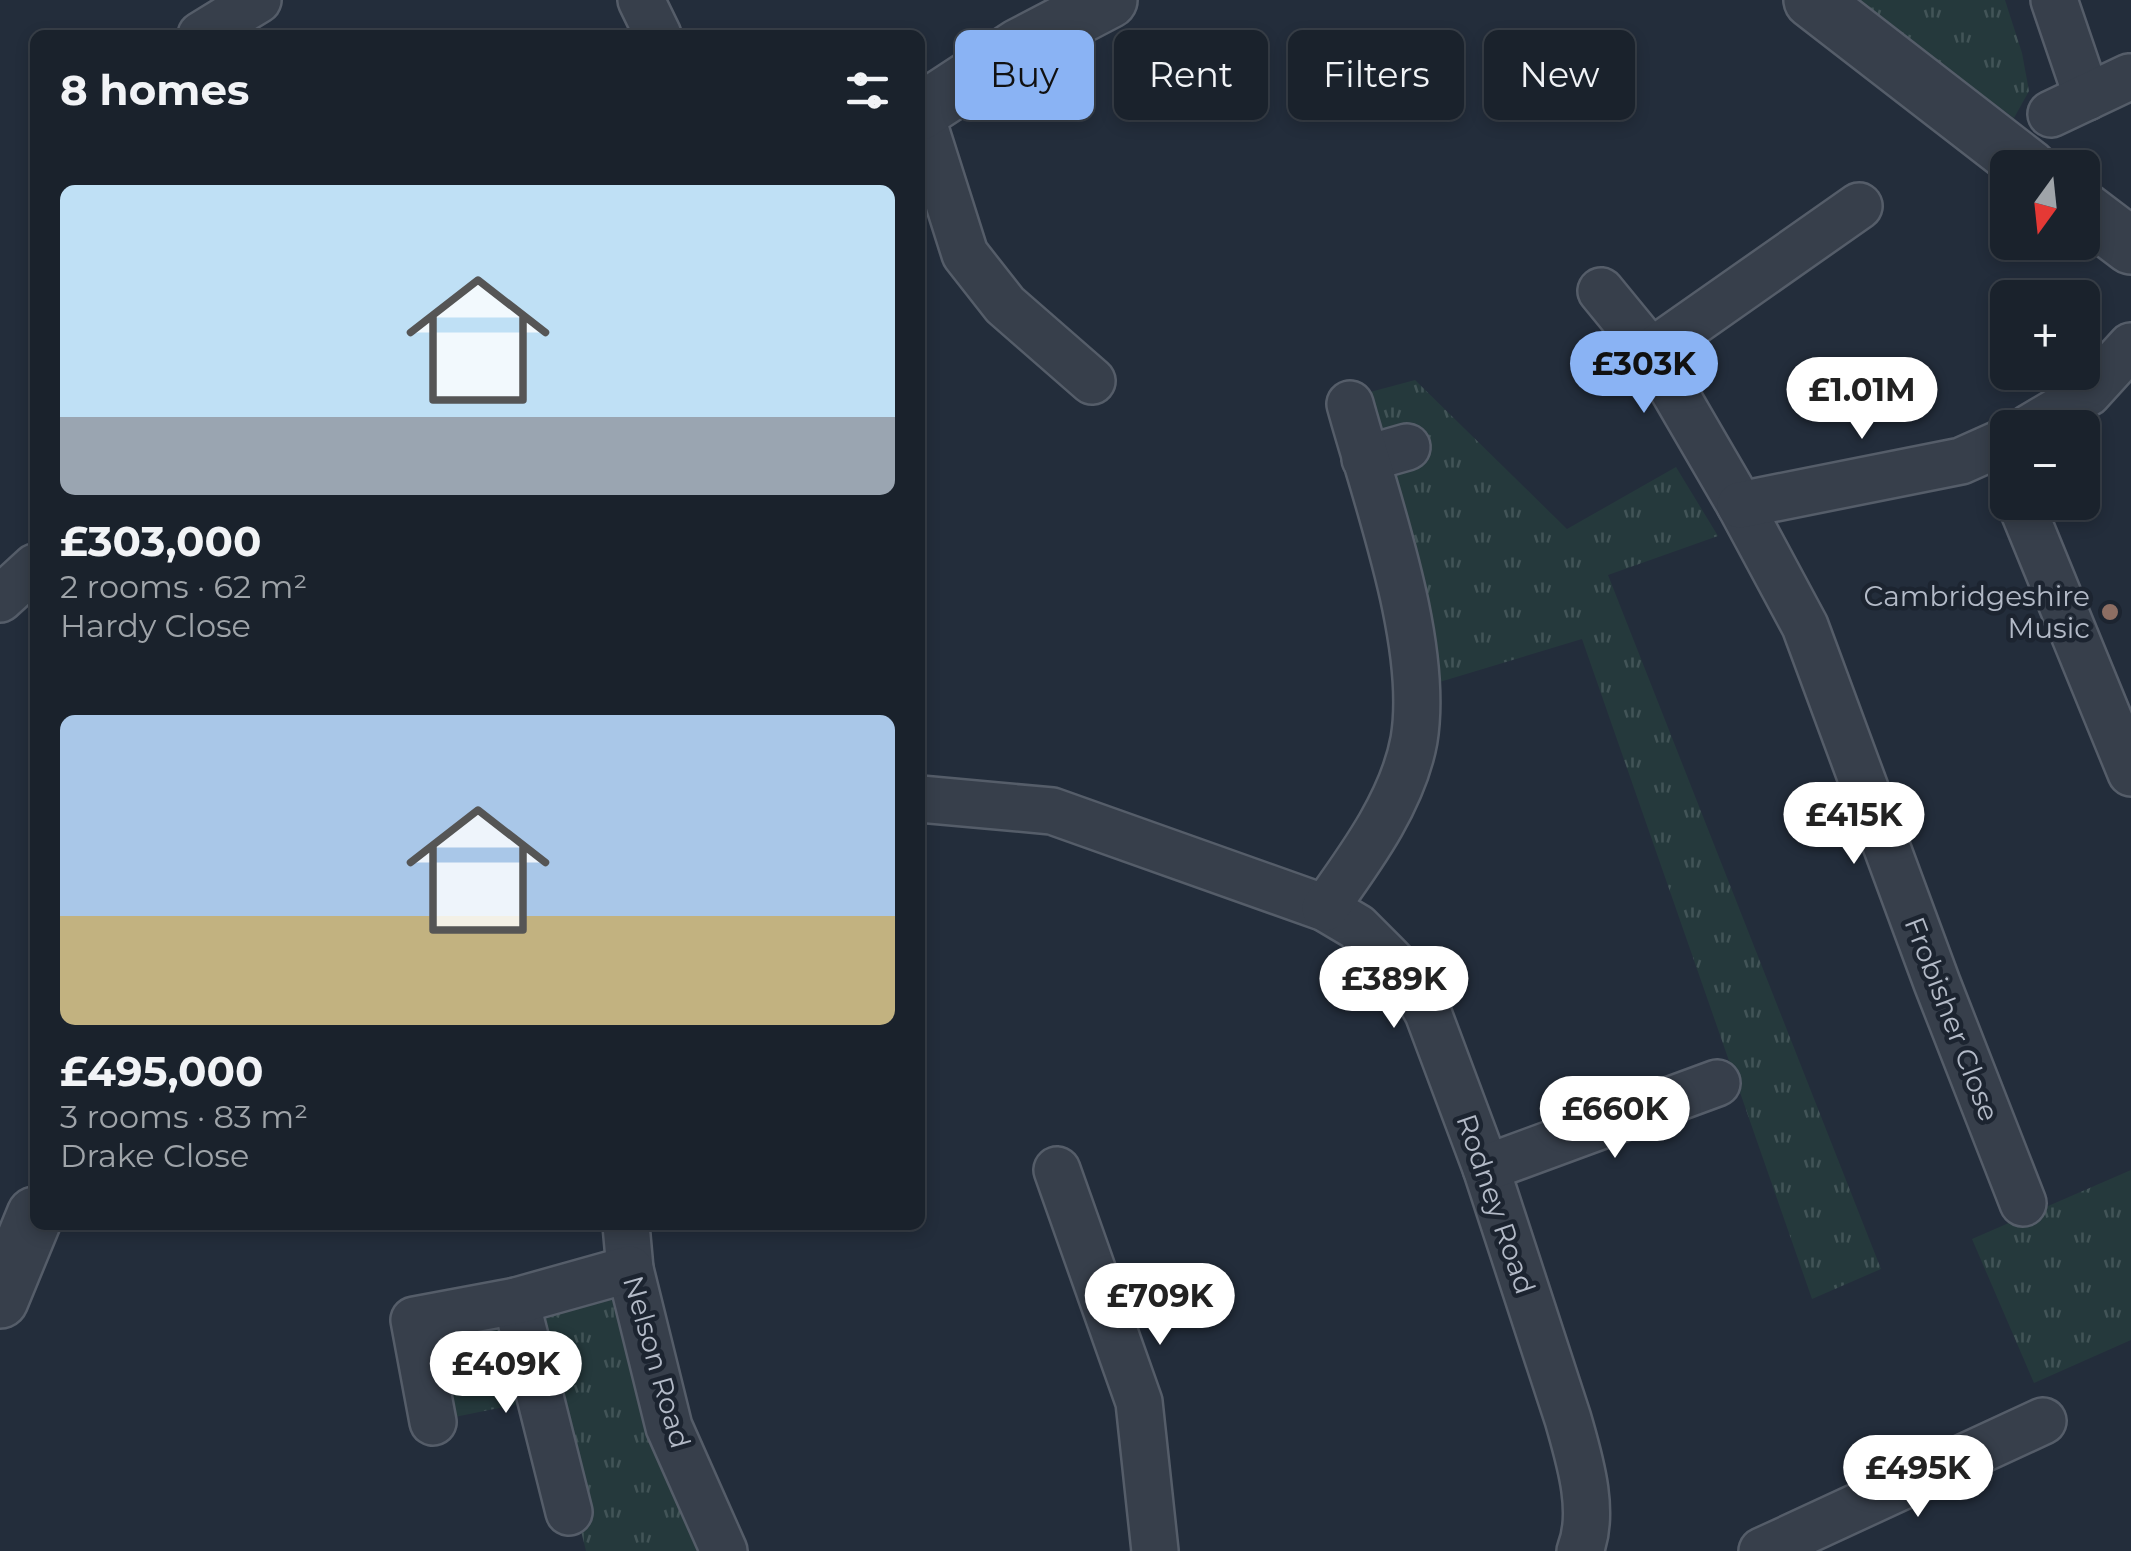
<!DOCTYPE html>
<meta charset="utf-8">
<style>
:root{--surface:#1a222c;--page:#232a34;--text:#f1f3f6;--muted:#9fa4a9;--line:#383f48;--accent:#8ab3f4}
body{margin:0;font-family:Montserrat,sans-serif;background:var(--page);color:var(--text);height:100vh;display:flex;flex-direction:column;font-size:38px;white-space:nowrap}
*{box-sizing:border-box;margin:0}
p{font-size:32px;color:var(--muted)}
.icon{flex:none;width:55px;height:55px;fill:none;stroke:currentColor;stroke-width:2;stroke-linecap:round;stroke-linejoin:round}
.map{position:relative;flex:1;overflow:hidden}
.panel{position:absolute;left:30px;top:30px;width:895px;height:1200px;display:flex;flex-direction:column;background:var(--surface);border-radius:15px;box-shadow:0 5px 15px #0003,0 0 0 2px var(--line)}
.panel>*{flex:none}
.banner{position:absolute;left:955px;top:30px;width:950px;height:90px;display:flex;gap:20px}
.needle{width:65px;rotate:195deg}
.fabs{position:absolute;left:1990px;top:150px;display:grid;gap:20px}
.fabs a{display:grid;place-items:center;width:110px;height:110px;border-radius:15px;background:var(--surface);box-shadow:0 5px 15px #0003,0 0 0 2px var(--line);font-size:50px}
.price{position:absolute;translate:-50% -85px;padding:0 22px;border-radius:35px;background:#fff;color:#222;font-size:32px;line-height:65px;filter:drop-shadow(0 2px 5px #0008)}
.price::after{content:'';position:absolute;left:50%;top:60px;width:30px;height:22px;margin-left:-15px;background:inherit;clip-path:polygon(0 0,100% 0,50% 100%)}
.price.current{background:var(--accent);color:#111}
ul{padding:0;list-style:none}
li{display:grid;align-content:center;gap:20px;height:530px;padding:0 30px}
li span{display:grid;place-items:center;height:310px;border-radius:15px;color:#555}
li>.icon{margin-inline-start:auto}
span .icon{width:180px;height:180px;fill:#fffc;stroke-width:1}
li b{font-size:42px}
h2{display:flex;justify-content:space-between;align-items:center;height:120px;padding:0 30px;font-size:42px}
.pill{padding:0 35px;border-radius:15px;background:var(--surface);box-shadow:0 5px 15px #0003,0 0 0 2px var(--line);font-size:35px;line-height:90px}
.pill.current{background:var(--accent);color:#111}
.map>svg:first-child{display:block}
</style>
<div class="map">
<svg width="2131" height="1551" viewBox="0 0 2131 1551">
<defs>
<pattern id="grass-tufts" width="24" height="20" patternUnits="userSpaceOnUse" patternTransform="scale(2.5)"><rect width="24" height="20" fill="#25393c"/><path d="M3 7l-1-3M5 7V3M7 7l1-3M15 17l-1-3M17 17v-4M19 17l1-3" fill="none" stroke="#425457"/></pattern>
</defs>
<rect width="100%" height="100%" fill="#232d3b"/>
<g fill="url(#grass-tufts)">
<polygon points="1850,0 2005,0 2022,53 2029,91 2014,118"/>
<polygon points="1415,380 1567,529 1676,467 1718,536 1608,575 1881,1269 1812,1299 1582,639 1433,684 1393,479 1411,464 1402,428 1381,428 1364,416 1359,395"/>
<polygon points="2131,1170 2131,1340 2034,1383 1972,1239"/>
<polygon points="624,1278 711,1551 586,1551 548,1398 440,1420 420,1324"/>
</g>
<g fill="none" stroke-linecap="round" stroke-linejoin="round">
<g stroke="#555d69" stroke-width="50">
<g id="minor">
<polyline points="641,0 658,35"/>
<polyline points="2054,0 2087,97"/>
<polyline points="201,35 258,0"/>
<polyline points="920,112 965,254 1005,305 1092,381"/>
<polyline points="2051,114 2129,77"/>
<polyline points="1601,291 1651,352 1740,505 1805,626 1937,983 2023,1203"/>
<polyline points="1651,352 1859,206"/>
<polyline points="2029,428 2088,393 2131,346"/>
<polyline points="1365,459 1407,447"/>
<polyline points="2020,502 2131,773"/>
<polyline points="1740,505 1961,461 2008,440"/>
<polyline points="0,599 35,567"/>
<path d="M 920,799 L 1052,811 L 1325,908 L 1357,927 L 1387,957 L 1410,981 L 1428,1013 L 1486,1168 L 1568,1419 C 1579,1458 1596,1511 1580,1551"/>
<path d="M 1325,908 C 1360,859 1403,801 1414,740 C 1430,644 1376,499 1350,404"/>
<polyline points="1486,1168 1717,1083"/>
<polyline points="1057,1170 1139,1402 1155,1551"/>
<polyline points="626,1225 630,1269 669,1427 724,1551"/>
<polyline points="516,1301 569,1512"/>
<polyline points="433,1422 414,1320 516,1301 630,1269"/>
<polyline points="1762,1551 2043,1421"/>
</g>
</g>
<g stroke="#555d69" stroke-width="60">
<g id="tertiary">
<polyline points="1812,0 2029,168"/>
<polyline points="920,112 1019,47 1109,0"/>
<polyline points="2082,209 2131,246"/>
<polyline points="0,1300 35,1215"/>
</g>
</g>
<use href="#minor" stroke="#373f4b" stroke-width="45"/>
<use href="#tertiary" stroke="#373f4b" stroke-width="55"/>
</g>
<circle fill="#8d6e63" stroke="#1c2430" stroke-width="4" cx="2110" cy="612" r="10"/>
<g text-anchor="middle" stroke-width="9" stroke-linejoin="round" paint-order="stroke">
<g font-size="28" fill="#b3bac7" stroke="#1c2430" text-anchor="end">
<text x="2090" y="606">Cambridgeshire<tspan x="2090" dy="32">Music</tspan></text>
</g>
<g font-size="28" fill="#b3bac7" stroke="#1c2430">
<text transform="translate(1952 1019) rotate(69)" y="10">Frobisher Close</text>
<text transform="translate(1496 1204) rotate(71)" y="10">Rodney Road</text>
<text transform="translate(657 1362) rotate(74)" y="10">Nelson Road</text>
</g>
</g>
</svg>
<div class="fabs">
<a><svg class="needle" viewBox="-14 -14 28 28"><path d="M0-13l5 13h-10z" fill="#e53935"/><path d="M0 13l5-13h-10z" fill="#9fa4a9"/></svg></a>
<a>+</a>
<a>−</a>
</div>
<b class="price current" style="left:1644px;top:416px">£303K</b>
<b class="price" style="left:1862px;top:442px">£1.01M</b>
<b class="price" style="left:1854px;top:867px">£415K</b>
<b class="price" style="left:1394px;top:1031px">£389K</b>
<b class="price" style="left:1615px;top:1161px">£660K</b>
<b class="price" style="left:1160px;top:1348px">£709K</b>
<b class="price" style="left:506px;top:1416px">£409K</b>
<b class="price" style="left:1918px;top:1520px">£495K</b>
<div class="banner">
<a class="pill current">Buy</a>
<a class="pill">Rent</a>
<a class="pill">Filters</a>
<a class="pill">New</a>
</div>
<section class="panel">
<h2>8 homes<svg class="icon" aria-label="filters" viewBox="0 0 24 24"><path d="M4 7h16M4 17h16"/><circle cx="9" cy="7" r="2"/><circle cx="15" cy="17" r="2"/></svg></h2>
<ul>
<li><span style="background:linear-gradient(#bfe0f5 75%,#9aa5b1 0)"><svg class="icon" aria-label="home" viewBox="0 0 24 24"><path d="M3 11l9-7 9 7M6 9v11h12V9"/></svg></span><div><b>£303,000</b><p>2 rooms · 62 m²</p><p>Hardy Close</p></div></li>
<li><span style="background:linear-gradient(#a9c7e8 65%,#c2b280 0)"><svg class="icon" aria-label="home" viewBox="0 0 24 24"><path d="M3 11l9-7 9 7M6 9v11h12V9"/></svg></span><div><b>£495,000</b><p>3 rooms · 83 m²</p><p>Drake Close</p></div></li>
</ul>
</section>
</div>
